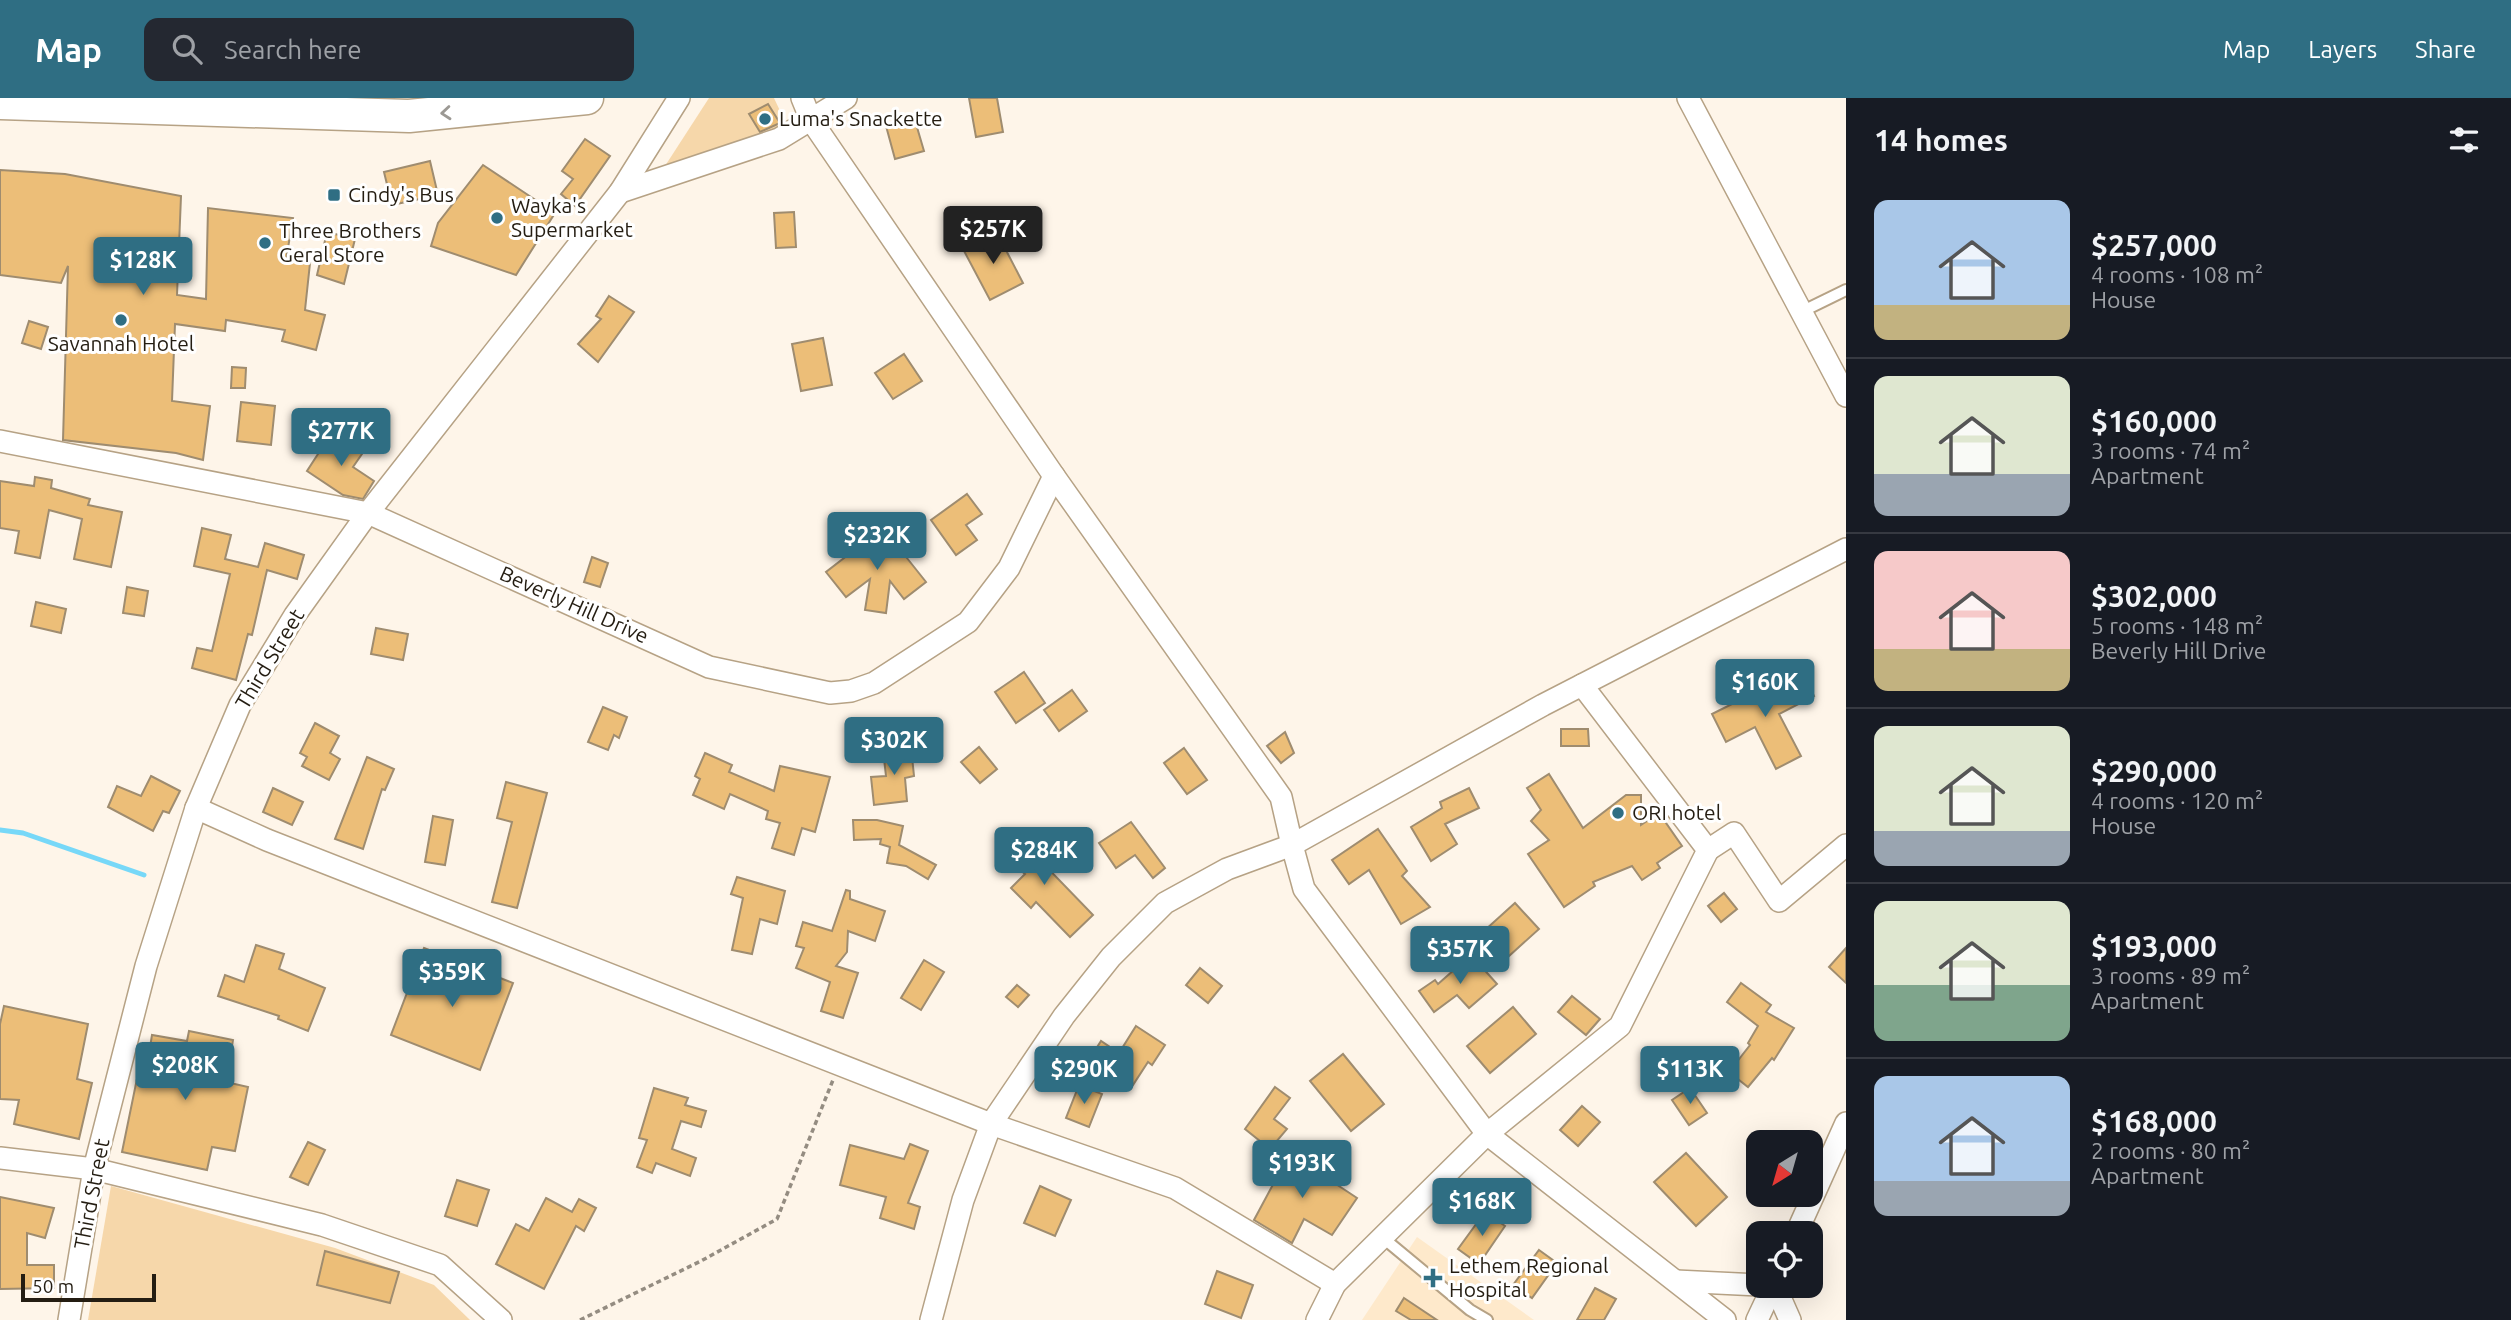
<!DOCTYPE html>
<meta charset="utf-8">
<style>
:root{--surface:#171b24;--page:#242831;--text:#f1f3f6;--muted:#9ea1a6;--line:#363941;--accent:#2f6e83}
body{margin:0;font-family:Ubuntu,sans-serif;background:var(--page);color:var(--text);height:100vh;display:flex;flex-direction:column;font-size:26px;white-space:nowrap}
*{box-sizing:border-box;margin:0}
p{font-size:23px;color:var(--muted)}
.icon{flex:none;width:38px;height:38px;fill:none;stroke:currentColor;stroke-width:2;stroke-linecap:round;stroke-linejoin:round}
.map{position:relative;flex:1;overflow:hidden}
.side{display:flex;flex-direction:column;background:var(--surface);width:665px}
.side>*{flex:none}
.needle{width:46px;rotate:217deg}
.fabs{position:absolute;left:1746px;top:1032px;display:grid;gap:14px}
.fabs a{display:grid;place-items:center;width:77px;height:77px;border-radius:14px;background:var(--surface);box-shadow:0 7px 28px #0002;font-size:35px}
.scale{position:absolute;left:21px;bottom:18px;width:135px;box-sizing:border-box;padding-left:7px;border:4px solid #241d12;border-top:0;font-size:19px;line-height:24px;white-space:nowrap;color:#241d12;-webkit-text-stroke:5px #fff;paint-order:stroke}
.price{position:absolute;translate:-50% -60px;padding:0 16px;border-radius:7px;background:var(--accent);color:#fff;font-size:23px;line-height:46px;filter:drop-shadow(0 2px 4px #0008)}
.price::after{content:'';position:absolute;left:50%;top:42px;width:21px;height:16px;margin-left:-10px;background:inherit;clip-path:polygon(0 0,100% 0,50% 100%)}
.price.on{background:#222;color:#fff}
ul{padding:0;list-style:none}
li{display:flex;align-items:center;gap:21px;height:175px;padding:0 28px}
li+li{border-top:2px solid var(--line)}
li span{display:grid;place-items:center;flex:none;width:196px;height:140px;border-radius:14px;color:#555}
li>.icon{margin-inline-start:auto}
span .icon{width:84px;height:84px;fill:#fffc;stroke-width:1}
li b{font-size:30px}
h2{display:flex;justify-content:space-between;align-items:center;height:84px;padding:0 28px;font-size:30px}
header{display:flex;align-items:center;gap:42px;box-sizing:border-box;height:98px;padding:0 35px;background:var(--accent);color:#fff}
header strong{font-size:33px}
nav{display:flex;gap:38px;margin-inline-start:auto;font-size:24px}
.search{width:490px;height:63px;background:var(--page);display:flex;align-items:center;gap:18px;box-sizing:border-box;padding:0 24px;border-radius:14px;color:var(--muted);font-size:26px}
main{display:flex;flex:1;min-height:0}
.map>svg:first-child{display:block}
</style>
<header>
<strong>Map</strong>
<div class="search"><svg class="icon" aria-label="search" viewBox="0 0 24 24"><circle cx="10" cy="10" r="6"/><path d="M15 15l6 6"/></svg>Search here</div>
<nav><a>Map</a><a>Layers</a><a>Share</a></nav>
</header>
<main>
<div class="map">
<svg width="1846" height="1222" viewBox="0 0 1846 1222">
<rect width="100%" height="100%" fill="#fef5e9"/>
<polygon fill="#fee9cb" points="1417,1139 1534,1222 1362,1222"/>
<g fill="#f6d7aa">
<polygon points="709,0 774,0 788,30 665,68"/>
<polygon points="111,1088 335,1150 434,1187 470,1222 88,1222"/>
</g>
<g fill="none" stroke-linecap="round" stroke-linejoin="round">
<polyline stroke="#77d8f8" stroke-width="5" points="0,732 23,735 144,777"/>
</g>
<g fill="#ecbe78" stroke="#9f8c6f" stroke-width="2">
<polygon points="969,0 997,0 1003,34 976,39"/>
<polygon points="768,6 780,25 760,34 749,16"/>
<polygon points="914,19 924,53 895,61 886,28"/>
<polygon points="585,41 610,58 575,108 561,96 573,81 562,73"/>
<polygon points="430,63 438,97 392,107 384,74"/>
<polygon points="483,67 555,115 516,177 431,148 438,125"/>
<polygon points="0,72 65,76 181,98 177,197 206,201 208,110 293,120 286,162 310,165 305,212 325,217 316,252 282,243 285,232 226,222 225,233 175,226 172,303 210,308 203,362 176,355 63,342 68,168 61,185 0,177"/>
<polygon points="794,114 796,149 776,150 774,115"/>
<polygon points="996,133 1023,185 990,202 963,151"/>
<polygon points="327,134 355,141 344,186 317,177"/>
<polygon points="609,198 634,214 598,264 578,246 601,221 596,218"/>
<polygon points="29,223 48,229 41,251 22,245"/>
<polygon points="823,240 832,287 801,293 792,246"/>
<polygon points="904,256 922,283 893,301 875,275"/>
<polygon points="232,269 246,270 245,290 231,290"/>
<polygon points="241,304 275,308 271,347 237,343"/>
<polygon points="333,333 364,353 353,369 374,383 363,401 343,397 307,373"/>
<polygon points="35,379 52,382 51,390 90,401 88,407 122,414 111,469 74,461 82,421 49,412 40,460 15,455 19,433 0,430 0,383 34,388"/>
<polygon points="967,396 982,416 966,427 977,442 956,457 931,422"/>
<polygon points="202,430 231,437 225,461 258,469 265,445 304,457 297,481 267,472 252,537 248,536 236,582 192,570 197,550 212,553 230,476 194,468"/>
<polygon points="883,430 926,484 904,501 890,483 886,515 865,512 870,481 846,499 826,474"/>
<polygon points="592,459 608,465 600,489 584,484"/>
<polygon points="127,489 148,493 144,518 123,515"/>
<polygon points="36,504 66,511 61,535 31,528"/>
<polygon points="376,530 408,536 403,562 371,556"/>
<polygon points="1024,574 1045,605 1016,625 995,594"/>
<polygon points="1778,583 1784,595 1807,583 1814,598 1779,616 1801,658 1776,671 1755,629 1726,644 1712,616"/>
<polygon points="1072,592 1087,613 1059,633 1044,612"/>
<polygon points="603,609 627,619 619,640 614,637 608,652 588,644"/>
<polygon points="315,625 339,638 330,655 340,661 329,682 302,668 307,659 300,655"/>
<polygon points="1561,631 1588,631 1589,648 1561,648"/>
<polygon points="1285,634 1294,655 1281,665 1267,648"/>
<polygon points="911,649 914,678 905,680 907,703 874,707 871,679 886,678 883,652"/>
<polygon points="979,649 997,671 980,685 961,664"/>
<polygon points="1184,650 1207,682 1187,696 1164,665"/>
<polygon points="705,655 732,667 729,674 774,693 780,668 830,679 815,734 802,730 794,757 772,750 780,725 766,721 768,713 730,696 724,711 693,697 700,681 695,678"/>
<polygon points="367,659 394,671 385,692 382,691 363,751 335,741"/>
<polygon points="1549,676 1583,730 1626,697 1641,697 1641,727 1659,715 1682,748 1657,765 1660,770 1642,782 1632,768 1593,784 1595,788 1564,809 1528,756 1549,742 1531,723 1541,712 1527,690"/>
<polygon points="151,678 180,693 169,715 163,713 153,733 108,709 117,688 141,698"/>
<polygon points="506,684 547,695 517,810 492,804 512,724 497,720"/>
<polygon points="273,690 303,704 292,727 263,714"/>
<polygon points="1469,690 1479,710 1445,726 1457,746 1431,763 1411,729 1442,710 1440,704"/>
<polygon points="433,718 453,722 445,767 425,764"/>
<polygon points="853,722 877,722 903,728 899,747 936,767 928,781 906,768 887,765 890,749 880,746 881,741 854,742"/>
<polygon points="1131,724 1165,770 1153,780 1135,757 1116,770 1099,745"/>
<polygon points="1378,731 1407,773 1402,778 1430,809 1401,826 1369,772 1349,786 1332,762"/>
<polygon points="1019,733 1037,748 1032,754 1093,817 1070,839 1036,804 1031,810 1011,790 1025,776 1000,755"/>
<polygon points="737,779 785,793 777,826 760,821 752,856 732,852 743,800 731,796"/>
<polygon points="846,792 850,793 850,801 885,813 875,843 848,833 847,854 836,868 858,875 843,920 821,913 830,884 796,870 804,850 796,848 803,824 832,833"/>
<polygon points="1724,795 1737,811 1721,824 1708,808"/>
<polygon points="1515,805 1539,831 1509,858 1485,832"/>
<polygon points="256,847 284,856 279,871 325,890 308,933 278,921 279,918 218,898 225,877 244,884"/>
<polygon points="424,850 513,885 480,972 391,937"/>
<polygon points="1846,850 1846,885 1829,869"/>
<polygon points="1471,857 1497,886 1469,910 1457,897 1434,914 1419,893 1435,882 1438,886"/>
<polygon points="924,862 944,874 921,912 901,900"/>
<polygon points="1200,870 1222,888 1208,905 1186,887"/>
<polygon points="1741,885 1771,907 1766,914 1794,930 1774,962 1772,960 1748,989 1729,974 1750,947 1748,945 1758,928 1727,904"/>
<polygon points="1017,887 1029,897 1018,909 1006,899"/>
<polygon points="1572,898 1600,921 1586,937 1558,914"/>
<polygon points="4,908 88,926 77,981 92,985 79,1041 14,1026 19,1002 0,1001 0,926"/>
<polygon points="1513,909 1536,936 1490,975 1467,948"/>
<polygon points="1136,928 1165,947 1152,967 1148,964 1131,990 1089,962 1101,943 1119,955"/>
<polygon points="189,933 233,942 226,984 248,989 235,1053 212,1049 207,1072 122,1054 140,966 147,968 152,937 187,943"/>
<polygon points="1343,956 1384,1006 1351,1033 1310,983"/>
<polygon points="1079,987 1102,996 1089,1029 1066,1020"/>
<polygon points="1275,989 1290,1000 1274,1021 1287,1031 1270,1051 1245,1031"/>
<polygon points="654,990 688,1000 685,1007 706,1013 701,1029 681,1023 672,1051 696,1060 690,1078 656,1065 652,1075 637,1069 647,1042 639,1040"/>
<polygon points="1690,990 1707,1015 1689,1027 1672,1002"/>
<polygon points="1582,1008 1600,1024 1578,1048 1560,1032"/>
<polygon points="308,1044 325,1052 308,1087 290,1079"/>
<polygon points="910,1046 928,1053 908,1105 920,1109 914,1131 880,1120 886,1099 840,1087 850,1047 904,1061"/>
<polygon points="1286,1053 1357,1100 1332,1137 1304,1121 1292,1145 1254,1122 1276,1081 1270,1077"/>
<polygon points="1686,1055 1727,1099 1696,1128 1654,1084"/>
<polygon points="457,1082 489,1092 477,1128 445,1118"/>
<polygon points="1040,1088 1071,1102 1055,1138 1024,1125"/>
<polygon points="0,1099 54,1110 45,1140 27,1135 27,1167 54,1167 54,1190 0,1191"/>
<polygon points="546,1100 572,1114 579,1101 596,1110 584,1133 576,1128 544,1191 496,1166 516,1126 529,1133"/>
<polygon points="1485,1114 1505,1128 1479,1166 1458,1151"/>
<polygon points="1539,1152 1557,1165 1532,1200 1513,1187"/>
<polygon points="325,1153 399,1174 390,1205 317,1187"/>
<polygon points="1217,1173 1253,1187 1241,1220 1205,1206"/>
<polygon points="1595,1190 1616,1201 1604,1222 1577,1222"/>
<polygon points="1404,1200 1437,1222 1411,1222 1396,1213"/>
</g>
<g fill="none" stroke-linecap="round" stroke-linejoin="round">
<g stroke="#b6a285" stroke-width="14">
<g id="lane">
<polyline points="1801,214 1846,192"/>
<polyline points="1382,1139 1470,1212 1487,1222"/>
</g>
</g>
<g stroke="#b6a285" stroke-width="24">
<g id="street">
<polyline points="802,0 811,22 1054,378 1281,699 1292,747 1227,771 1165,805 1111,859 1064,918 991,1026 963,1102 931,1222"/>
<polyline points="1688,0 1846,298"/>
<polyline points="620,94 779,41 846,0"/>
<polyline points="0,343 368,415 709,569 830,595 851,593 874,585 968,524 1009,470 1054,378"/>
<polyline points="1582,587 1708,752 1620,928 1487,1036 1725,1222"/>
<polyline points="196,710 267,742 991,1026 1175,1090 1335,1186"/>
<polyline points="1708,752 1734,735 1779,803 1846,747"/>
<polyline points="0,1060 94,1071 322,1127 440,1167 501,1222"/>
<polyline points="1796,1136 1846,1025"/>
<polyline points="1676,1183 1759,1187"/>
<polyline points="1775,1188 1790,1222"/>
<polyline points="69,1222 94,1071 146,868 196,710 240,607 295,517 368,415 620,94 679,0"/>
<polyline points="1317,1222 1335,1186 1487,1036 1304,791 1292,747 1543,607 1846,451"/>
<polyline points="1757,1222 1773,1188"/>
</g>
</g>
<g stroke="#b6a285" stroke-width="35">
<polyline id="secondary" points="0,5 409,18 587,0"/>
</g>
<polyline stroke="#948c81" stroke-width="3.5" stroke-dasharray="5 3.5" stroke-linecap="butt" points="580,1222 701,1163 777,1121 833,982"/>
<use href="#lane" stroke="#fff" stroke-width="10"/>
<use href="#street" stroke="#fff" stroke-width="21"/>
<use href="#secondary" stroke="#fff" stroke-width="32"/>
</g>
<defs><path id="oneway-chevron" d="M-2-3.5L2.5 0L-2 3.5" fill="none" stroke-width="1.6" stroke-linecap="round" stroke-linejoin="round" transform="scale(1.75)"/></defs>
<use stroke="#9c9994" href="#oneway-chevron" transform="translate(446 15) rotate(175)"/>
<g fill="#2f6e83" stroke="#fff" stroke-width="2.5">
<circle cx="765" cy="21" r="7"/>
<rect x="327" y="90" width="14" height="14" rx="3.5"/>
<circle cx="497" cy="120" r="7"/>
<circle cx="265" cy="145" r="7"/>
<circle cx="121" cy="222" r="7"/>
<circle cx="1618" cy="715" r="7"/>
<path d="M1429.5 1169.5h7v7h7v7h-7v7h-7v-7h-7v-7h7z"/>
</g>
<g text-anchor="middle" stroke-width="6" stroke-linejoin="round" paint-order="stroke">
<g font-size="21" fill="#241d12" stroke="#fff" text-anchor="start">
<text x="779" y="28">Luma's Snackette</text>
<text x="348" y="104">Cindy's Bus</text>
<text x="511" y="115">Wayka's<tspan x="511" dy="24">Supermarket</tspan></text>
<text x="279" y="140">Three Brothers<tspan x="279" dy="24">Geral Store</tspan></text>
<text x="121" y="253" text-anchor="middle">Savannah Hotel</text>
<text x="1632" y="722">ORI hotel</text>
<text x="1449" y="1175">Lethem Regional<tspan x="1449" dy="24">Hospital</tspan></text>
</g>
<g font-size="21" fill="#241d12" stroke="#fff">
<text transform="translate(574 507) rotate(24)" y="7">Beverly Hill Drive</text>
<text transform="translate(270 561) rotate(-59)" y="7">Third Street</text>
<text transform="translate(92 1096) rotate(-79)" y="7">Third Street</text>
</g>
</g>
</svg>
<div class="fabs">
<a><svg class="needle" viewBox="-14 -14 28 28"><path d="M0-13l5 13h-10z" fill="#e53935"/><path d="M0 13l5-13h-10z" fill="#9ea1a6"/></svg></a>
<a><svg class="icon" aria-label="locate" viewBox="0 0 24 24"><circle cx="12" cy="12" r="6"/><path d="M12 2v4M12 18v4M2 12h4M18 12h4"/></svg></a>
</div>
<div class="scale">50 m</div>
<b class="price on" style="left:993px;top:168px">$257K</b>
<b class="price" style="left:143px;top:199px">$128K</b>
<b class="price" style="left:341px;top:370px">$277K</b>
<b class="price" style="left:877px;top:474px">$232K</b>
<b class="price" style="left:1765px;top:621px">$160K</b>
<b class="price" style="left:894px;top:679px">$302K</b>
<b class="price" style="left:1044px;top:789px">$284K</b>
<b class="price" style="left:1460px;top:888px">$357K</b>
<b class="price" style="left:452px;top:911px">$359K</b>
<b class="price" style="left:185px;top:1004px">$208K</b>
<b class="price" style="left:1084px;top:1008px">$290K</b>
<b class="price" style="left:1690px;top:1008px">$113K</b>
<b class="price" style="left:1302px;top:1102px">$193K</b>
<b class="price" style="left:1482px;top:1140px">$168K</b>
</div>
<section class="side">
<h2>14 homes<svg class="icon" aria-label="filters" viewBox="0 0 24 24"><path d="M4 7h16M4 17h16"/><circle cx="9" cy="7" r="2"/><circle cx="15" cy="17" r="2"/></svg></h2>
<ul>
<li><span style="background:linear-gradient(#a9c7e8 75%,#c2b280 0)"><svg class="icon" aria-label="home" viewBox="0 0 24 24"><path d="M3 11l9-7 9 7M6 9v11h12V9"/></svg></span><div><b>$257,000</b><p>4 rooms · 108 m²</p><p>House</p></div></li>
<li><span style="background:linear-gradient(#dfe7d0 70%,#9aa5b1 0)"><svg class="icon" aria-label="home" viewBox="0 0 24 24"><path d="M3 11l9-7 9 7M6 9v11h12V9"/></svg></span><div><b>$160,000</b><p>3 rooms · 74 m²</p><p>Apartment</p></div></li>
<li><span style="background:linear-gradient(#f6c9c9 70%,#c2b280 0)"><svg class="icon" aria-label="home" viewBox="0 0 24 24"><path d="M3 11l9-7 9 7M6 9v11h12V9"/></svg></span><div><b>$302,000</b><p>5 rooms · 148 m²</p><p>Beverly Hill Drive</p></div></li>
<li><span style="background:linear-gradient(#dfe7d0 75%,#9aa5b1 0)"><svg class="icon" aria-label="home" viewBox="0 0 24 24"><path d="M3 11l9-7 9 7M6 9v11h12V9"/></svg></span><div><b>$290,000</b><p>4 rooms · 120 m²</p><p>House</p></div></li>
<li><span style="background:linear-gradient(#dfe7d0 60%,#7fa58c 0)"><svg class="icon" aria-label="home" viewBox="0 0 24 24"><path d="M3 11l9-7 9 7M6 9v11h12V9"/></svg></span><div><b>$193,000</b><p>3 rooms · 89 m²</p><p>Apartment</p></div></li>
<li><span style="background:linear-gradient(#a9c7e8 75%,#9aa5b1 0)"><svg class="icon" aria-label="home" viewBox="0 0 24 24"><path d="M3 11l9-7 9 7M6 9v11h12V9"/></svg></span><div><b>$168,000</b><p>2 rooms · 80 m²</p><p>Apartment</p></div></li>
</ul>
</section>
</main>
